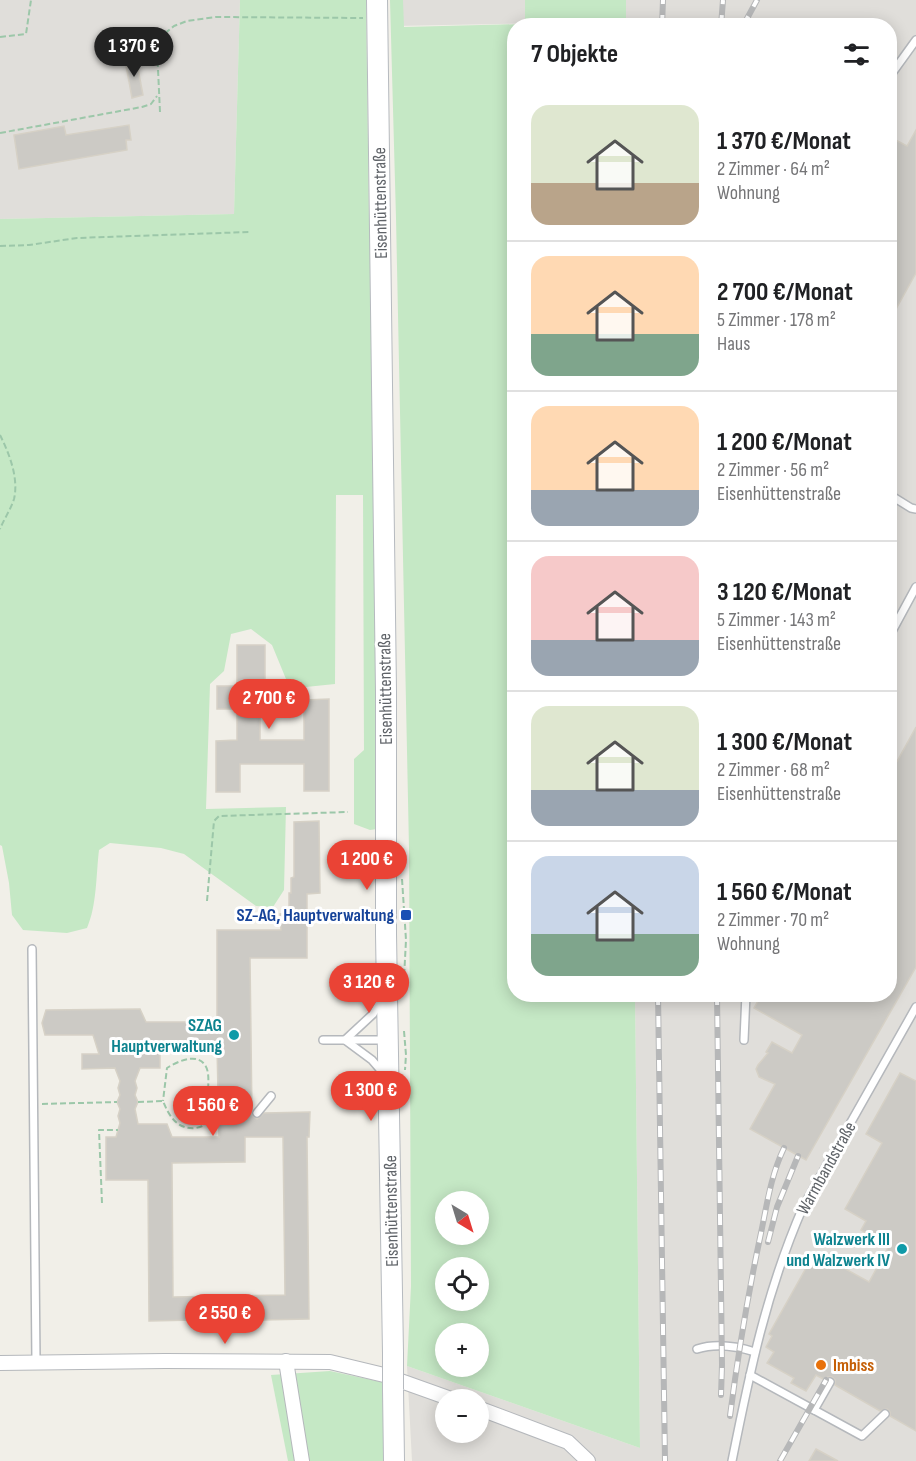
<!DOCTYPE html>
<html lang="de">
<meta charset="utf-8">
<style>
:root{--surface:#fff;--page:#f2f2f2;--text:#202124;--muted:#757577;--line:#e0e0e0;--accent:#ea4335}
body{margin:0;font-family:"Sofia Sans Condensed",sans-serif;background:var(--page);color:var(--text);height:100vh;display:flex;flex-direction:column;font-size:22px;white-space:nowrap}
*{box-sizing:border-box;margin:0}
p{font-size:20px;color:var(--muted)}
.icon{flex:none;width:33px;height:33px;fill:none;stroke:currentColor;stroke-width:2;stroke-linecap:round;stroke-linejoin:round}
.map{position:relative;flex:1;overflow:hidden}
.drawer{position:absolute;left:507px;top:18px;width:390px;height:984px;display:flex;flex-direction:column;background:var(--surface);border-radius:24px;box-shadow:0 3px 15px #0003}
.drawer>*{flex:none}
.needle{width:39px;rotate:142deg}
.buttons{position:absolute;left:435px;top:1191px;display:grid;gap:12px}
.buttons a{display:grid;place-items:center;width:54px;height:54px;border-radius:50%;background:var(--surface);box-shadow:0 3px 15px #0003;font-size:30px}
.price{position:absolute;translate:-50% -51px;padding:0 14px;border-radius:21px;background:var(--accent);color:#fff;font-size:20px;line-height:39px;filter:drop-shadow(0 2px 3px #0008)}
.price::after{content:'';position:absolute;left:50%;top:36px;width:18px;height:14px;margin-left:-9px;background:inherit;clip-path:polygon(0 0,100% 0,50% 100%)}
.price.active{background:#222;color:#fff}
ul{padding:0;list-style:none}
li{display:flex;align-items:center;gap:18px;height:150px;padding:0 24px}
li+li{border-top:2px solid var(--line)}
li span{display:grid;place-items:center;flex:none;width:168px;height:120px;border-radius:18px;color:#555}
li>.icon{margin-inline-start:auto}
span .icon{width:72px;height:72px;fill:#fffc;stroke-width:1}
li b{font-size:26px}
h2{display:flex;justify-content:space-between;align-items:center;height:72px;padding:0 24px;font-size:26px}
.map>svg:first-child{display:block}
</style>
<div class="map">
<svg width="916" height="1461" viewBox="0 0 916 1461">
<rect width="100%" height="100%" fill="#f1efe8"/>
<g fill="#e0deda" fill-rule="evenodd">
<polygon points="0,0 240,0 234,214 0,219"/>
<polygon points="393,0 539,0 541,23 394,26"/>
<path d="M 626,0 L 916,0 L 916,1461 L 412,1461 L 407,1366 L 640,1448 L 635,995 L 890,994 L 890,26 L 626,25 ZM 446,1400 L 478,1400 L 478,1432 L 446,1432 Z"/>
</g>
<g fill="#c5e8c5" fill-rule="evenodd">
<path d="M 240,0 L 366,0 L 369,220 L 374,280 L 377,829 L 370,830 L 354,824 L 354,759 L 364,750 L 363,495 L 336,495 L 335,684 L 296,688 L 286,679 L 272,645 L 251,629 L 231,634 L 224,671 L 210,684 L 206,809 L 286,807 L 284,890 L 273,907 L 256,906 L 184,854 L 161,848 L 110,843 L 99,850 C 96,875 97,905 87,928 L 67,933 L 23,930 L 12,915 L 9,883 L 2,846 L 0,845 L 0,219 L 234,214 Z"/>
<path d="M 390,0 L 403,0 L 404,27 L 525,24 L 525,0 L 626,0 L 626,25 L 514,26 L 514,994 L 635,995 L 640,1448 L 407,1366 L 411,1286 L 409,848 L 396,218 ZM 446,1202 L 478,1202 L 478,1234 L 446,1234 ZM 446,1268 L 478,1268 L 478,1300 L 446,1300 ZM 446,1334 L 478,1334 L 478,1366 L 446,1366 Z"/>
<polygon points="330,1371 386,1383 386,1461 288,1461 271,1375"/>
</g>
<g fill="#cccac5" stroke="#d6d1c6" stroke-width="1.5" fill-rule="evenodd">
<polygon points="136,58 143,95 132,98 125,60"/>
<polygon points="129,125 131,140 126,140 127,150 19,169 14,135 64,126 66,135"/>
<polygon points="916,130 916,273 890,320 890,137 907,146"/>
<polygon points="237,645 265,645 265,686 260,686 260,740 304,740 304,700 329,699 329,791 304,791 304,764 240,764 240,792 216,792 216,741 237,740 237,709 217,709 217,686 237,686"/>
<polygon points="916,727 916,967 806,1160 750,1129 775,1084 759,1077 756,1069 758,1065 768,1053 766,1052 772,1042 792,1053 802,1035 754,1008 762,994 890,994 890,774"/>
<path d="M 319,821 L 320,893 L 307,894 L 307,958 L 250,958 L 252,1115 L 257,1119 L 264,1113 L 310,1112 L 309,1137 L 307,1137 L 309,1319 L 261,1320 L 261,1322 L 244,1322 L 244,1319 L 149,1321 L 148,1180 L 106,1180 L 106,1137 L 116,1137 L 120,1123 L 118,1116 L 120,1109 L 117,1102 L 120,1095 L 118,1088 L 120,1081 L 115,1068 L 82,1069 L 82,1054 L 99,1054 L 93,1035 L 45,1035 L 42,1023 L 46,1010 L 140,1009 L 146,1022 L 217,1022 L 217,930 L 281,930 L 280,914 L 289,913 L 289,893 L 291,893 L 291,878 L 294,877 L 294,822 ZM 217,1047 L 219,1137 L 172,1137 L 167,1124 L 138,1124 L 135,1109 L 138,1102 L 135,1095 L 137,1088 L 135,1081 L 140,1068 L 160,1068 L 160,1048 ZM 245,1137 L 283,1137 L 285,1295 L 173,1297 L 172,1163 L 245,1162 Z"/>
<polygon points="900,1073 916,1081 916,1431 890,1416 890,1412 887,1409 880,1411 835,1385 835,1380 832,1377 828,1377 825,1380 816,1375 806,1391 791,1383 794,1378 767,1363 774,1352 766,1347 772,1336 769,1334 815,1252 869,1282 889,1246 861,1230 866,1221 845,1209 882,1143 866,1134"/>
<polygon points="816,1449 838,1461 809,1461"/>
</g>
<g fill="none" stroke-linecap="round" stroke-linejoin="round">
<g stroke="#b5b8bc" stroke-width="10">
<g id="lane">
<polyline points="890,76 916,40"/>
<polyline points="890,495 911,508 916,509"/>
<polyline points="890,635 916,587"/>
<polyline points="32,949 36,1362"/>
<polyline points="382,998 373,1014 345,1040 372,1060 384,1074"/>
<polyline points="323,1040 386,1040"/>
<polyline points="744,1040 746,994"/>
<polyline points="257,1113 271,1096"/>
<path d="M 697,1349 C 716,1343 736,1346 755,1352"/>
<polyline points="750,1375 862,1436 885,1414"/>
<polyline points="814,1410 830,1382"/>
<path d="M 732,1461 C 750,1371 766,1292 803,1207 L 916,1007"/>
</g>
</g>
<g stroke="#b5b8bc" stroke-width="16">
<g id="street">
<polyline points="286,1361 302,1461"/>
<polyline points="0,1363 165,1361 330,1362 384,1375 454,1400"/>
<polyline points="478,1408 568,1442 588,1461"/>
</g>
</g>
<g stroke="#b6babf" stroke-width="22">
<g id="secondary">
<polyline points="377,0 386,692 386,934 393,1353"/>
<polyline points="393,1389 394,1461"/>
</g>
</g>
<g stroke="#9cc7a9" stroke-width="2" stroke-dasharray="6 3" stroke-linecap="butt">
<polyline points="0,37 26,34 31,0"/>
<polyline points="160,112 157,48 163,35 174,26 187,21 216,17 363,18"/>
<polyline points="0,133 142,107 151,104 157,96"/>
<polyline points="0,246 29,245 77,238 249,232"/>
<path d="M 0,435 C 9,453 19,478 14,499 C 11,509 4,519 0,529"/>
<polyline points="402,879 406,940 404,978"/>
<polyline points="207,901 214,821 219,816 348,812"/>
<polyline points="404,1031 406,1055 405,1070"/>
<path d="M 138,1102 L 163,1101 C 169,1116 177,1130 196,1128 C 201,1127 205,1126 207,1121 C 210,1113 208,1102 208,1093 C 208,1085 210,1072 205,1065 C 196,1052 177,1062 167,1068 L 163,1101"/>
<polyline points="42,1104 117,1102"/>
<polyline points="102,1203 99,1130 118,1130"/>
</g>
<use href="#lane" stroke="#fff" stroke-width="7"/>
<use href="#street" stroke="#fff" stroke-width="14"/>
<use href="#secondary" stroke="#fff" stroke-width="20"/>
<g stroke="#b6b7b8" stroke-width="6">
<g id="rail">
<polyline points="662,26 663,0"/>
<polyline points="721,26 723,0"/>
<polyline points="743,26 757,0"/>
<polyline points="658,994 665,1461"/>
<polyline points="717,994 722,1365 721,1395"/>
<polyline points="768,1242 777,1207 798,1156"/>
<path d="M 730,1416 C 738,1354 748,1294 761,1233 C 767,1204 771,1175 784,1148"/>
<polyline points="780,1461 826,1380"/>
</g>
</g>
<use href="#rail" stroke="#fff" stroke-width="4" stroke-dasharray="11" stroke-linecap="butt"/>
<g stroke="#b6babf" stroke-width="22" stroke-linecap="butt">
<polyline id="secondary-bridge" points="393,1353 393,1389"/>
</g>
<use href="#secondary-bridge" stroke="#fff" stroke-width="20"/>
</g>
<rect fill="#1a4fb4" stroke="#fff" stroke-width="2" x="400" y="909" width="12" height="12" rx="3"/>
<g fill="#0f9aa8" stroke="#fff" stroke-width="2">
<circle cx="234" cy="1035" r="6"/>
<circle cx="902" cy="1249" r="6"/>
</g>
<circle fill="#e8710a" stroke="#fff" stroke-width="2" cx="821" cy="1365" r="6"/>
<g text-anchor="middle" stroke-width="6" stroke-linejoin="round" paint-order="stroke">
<g font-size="18" fill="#5f6368" stroke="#fff">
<text transform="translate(380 203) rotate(-91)" y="6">Eisenhüttenstraße</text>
<text transform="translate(385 689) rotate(-91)" y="6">Eisenhüttenstraße</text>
<text transform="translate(826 1168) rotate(-61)" y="6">Warmbandstraße</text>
<text transform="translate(391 1211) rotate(-91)" y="6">Eisenhüttenstraße</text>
</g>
<g font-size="18" font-weight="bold" fill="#164399" stroke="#fff" text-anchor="end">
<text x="394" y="921">SZ-AG, Hauptverwaltung</text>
</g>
<g font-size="18" font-weight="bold" fill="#0d838f" stroke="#fff" text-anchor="end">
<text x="222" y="1031">SZAG<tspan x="222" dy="21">Hauptverwaltung</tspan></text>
<text x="890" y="1245">Walzwerk III<tspan x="890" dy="21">und Walzwerk IV</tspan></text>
</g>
<g font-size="18" font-weight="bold" fill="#c56008" stroke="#fff" text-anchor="start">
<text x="833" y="1371">Imbiss</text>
</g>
</g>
</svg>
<div class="buttons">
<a><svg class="needle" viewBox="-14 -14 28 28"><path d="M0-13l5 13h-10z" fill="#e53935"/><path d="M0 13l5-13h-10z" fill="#757577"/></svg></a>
<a><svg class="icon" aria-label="locate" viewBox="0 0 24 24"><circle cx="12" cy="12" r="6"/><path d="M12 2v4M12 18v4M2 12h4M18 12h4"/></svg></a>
<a>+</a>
<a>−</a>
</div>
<b class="price active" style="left:134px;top:78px">1 370 €</b>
<b class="price" style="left:269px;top:730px">2 700 €</b>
<b class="price" style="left:367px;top:891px">1 200 €</b>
<b class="price" style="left:369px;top:1014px">3 120 €</b>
<b class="price" style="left:371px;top:1122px">1 300 €</b>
<b class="price" style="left:213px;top:1137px">1 560 €</b>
<b class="price" style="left:225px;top:1345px">2 550 €</b>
<section class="drawer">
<h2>7 Objekte<svg class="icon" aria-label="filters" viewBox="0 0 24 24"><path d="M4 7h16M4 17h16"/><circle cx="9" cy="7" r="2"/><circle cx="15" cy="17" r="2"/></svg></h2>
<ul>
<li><span style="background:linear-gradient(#dfe7d0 65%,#b9a48a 0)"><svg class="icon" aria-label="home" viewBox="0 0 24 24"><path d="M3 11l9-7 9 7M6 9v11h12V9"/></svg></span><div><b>1 370 €/Monat</b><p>2 Zimmer · 64 m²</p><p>Wohnung</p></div></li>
<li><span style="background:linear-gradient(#ffd9b3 65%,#7fa58c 0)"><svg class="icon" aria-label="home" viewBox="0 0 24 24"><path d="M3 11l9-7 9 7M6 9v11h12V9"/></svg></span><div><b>2 700 €/Monat</b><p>5 Zimmer · 178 m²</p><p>Haus</p></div></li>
<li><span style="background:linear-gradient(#ffd9b3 70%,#9aa5b1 0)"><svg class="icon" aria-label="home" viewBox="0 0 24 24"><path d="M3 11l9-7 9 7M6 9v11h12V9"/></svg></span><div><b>1 200 €/Monat</b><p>2 Zimmer · 56 m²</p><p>Eisenhüttenstraße</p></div></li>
<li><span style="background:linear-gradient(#f6c9c9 70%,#9aa5b1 0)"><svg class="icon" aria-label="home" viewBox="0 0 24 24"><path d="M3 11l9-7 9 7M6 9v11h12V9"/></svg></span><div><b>3 120 €/Monat</b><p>5 Zimmer · 143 m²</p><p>Eisenhüttenstraße</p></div></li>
<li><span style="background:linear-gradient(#dfe7d0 70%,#9aa5b1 0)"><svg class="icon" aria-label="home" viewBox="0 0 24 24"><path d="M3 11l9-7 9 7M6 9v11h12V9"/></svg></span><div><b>1 300 €/Monat</b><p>2 Zimmer · 68 m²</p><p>Eisenhüttenstraße</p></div></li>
<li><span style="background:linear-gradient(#c9d6e8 65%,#7fa58c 0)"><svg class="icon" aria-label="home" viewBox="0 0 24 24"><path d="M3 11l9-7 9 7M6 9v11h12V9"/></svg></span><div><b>1 560 €/Monat</b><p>2 Zimmer · 70 m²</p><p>Wohnung</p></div></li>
</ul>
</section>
</div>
